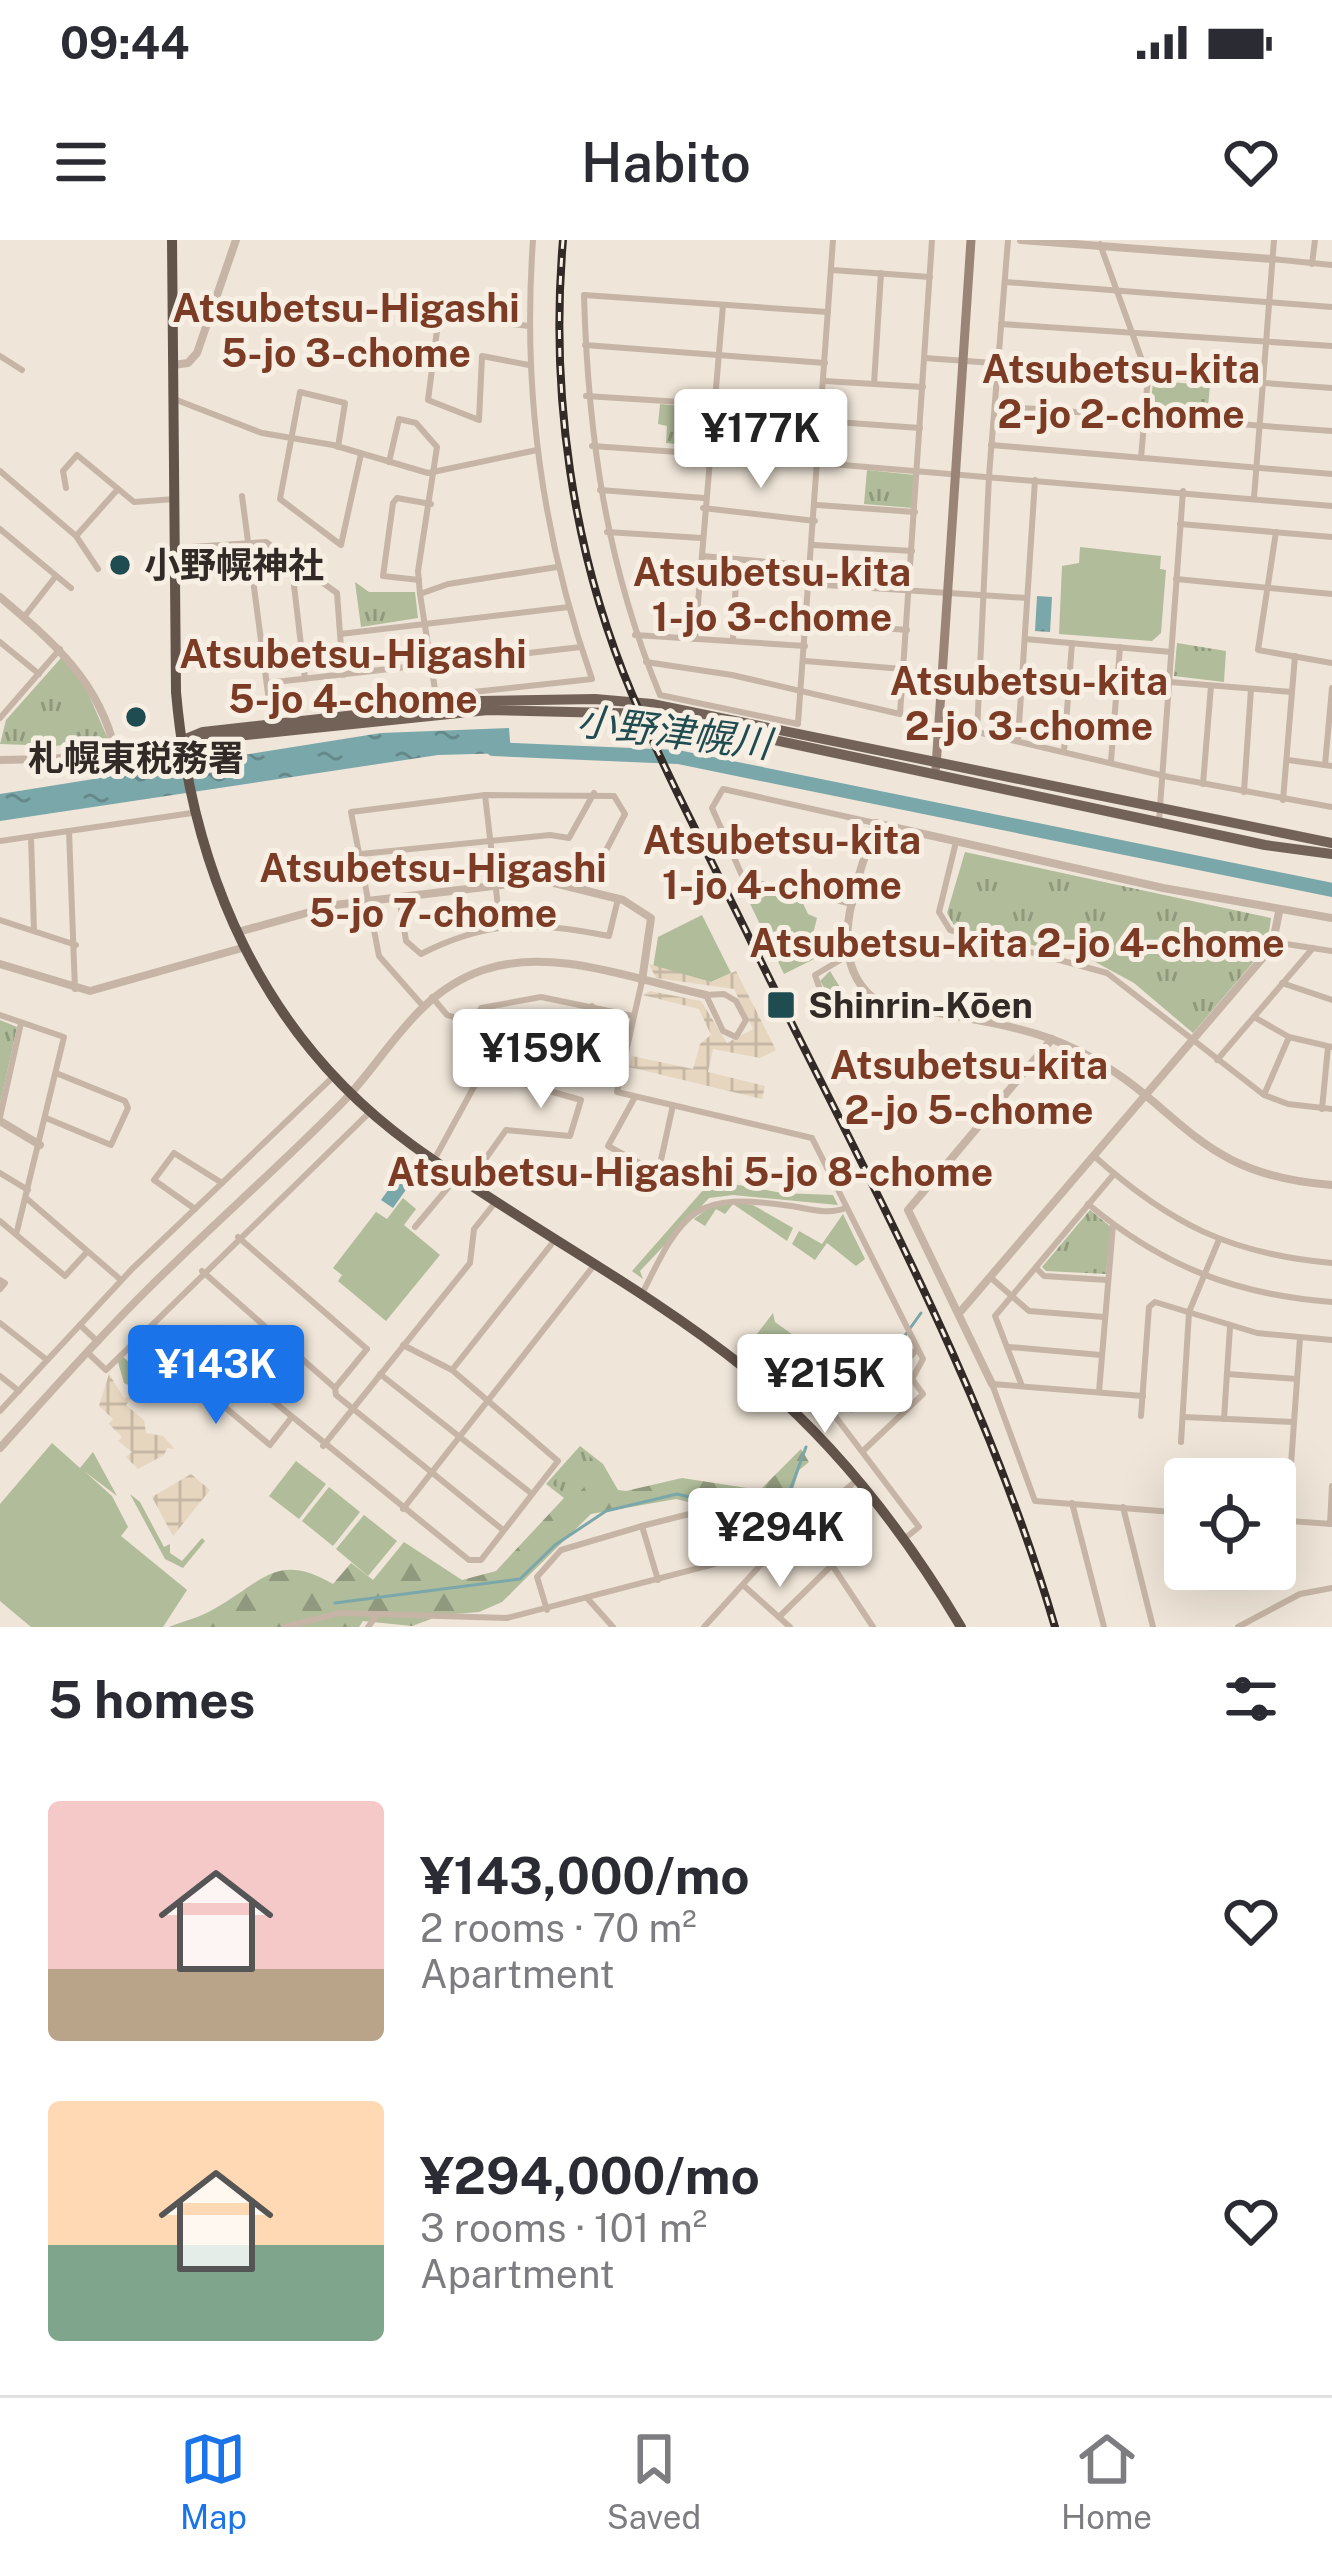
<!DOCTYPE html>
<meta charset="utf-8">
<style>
:root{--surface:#fff;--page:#f7f7f7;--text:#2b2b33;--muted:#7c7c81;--line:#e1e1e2;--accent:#1a73e8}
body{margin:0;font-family:"Public Sans","Noto Sans JP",sans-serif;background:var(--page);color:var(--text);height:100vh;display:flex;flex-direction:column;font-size:45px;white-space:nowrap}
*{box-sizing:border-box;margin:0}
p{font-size:39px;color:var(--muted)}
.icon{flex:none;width:66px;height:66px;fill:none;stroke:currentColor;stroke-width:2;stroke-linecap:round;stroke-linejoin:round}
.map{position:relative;height:1387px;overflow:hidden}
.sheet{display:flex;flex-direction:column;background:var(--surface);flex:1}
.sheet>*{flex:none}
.buttons{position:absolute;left:1164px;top:1218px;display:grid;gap:24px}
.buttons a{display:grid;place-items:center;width:132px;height:132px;border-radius:12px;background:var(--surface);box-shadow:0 12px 48px #0002;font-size:60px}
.price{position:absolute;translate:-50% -102px;padding:0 27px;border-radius:12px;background:#fff;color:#222;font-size:39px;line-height:78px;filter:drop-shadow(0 3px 6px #0008)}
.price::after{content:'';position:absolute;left:50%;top:72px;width:36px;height:27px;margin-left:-18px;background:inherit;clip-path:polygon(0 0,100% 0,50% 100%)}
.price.active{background:var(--accent);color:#fff}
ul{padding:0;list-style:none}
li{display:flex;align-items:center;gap:36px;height:300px;padding:0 48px}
li span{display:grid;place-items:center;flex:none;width:336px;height:240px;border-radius:12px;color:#555}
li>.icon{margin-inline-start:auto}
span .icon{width:144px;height:144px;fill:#fffc;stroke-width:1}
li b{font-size:51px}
h2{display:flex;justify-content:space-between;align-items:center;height:144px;padding:0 48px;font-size:51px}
.status{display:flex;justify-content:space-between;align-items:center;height:84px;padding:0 60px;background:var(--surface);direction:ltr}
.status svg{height:33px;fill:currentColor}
header{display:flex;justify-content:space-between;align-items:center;height:156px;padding:0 48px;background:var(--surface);font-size:54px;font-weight:600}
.tab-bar{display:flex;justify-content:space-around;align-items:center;height:168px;border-top:3px solid var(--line);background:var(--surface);font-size:33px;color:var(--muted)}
.tab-bar a{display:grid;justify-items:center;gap:6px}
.tab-bar .active{color:var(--accent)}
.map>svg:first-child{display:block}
</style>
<div class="status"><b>09:44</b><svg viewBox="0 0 49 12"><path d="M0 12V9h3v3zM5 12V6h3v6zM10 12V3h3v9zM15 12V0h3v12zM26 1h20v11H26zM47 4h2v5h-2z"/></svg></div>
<header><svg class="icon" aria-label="menu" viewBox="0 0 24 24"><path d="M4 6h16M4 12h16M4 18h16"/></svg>Habito<svg class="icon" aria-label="heart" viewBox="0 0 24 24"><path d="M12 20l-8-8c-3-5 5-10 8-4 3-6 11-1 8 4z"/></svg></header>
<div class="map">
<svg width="1332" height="1387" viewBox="0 0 1332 1387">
<defs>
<pattern id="forest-firs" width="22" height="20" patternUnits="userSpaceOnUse" patternTransform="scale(3)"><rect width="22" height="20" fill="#b0bc9a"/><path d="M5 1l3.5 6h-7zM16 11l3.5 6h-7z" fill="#90997d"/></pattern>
<pattern id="park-tufts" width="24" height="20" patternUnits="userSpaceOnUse" patternTransform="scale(3)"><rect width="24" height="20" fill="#b0bc9a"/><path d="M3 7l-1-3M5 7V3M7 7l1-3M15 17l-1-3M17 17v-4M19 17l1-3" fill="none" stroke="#90997d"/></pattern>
<pattern id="plaza-grid" width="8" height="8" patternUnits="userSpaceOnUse" patternTransform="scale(3)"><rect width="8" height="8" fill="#e6d6c0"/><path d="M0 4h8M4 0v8" fill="none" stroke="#c6b8a5"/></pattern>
<pattern id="water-ripples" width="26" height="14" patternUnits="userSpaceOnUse" patternTransform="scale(3)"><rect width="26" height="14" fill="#7aa7aa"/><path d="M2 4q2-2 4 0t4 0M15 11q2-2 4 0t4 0" fill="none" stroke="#65888a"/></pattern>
</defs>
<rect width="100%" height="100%" fill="#efe5d8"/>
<g fill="#b0bc9a">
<polygon points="1080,307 1161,316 1160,329 1166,330 1161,393 1152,401 1059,394 1062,326 1079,323"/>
<polygon points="741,645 801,659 808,674 817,678 812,698 824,704 837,695 834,709 784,734"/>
<polygon points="702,675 731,733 711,742 653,728 658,697"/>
<polygon points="830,731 846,757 836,766 820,741"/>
<polygon points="712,940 782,953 833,955 838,965 733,955 709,958 640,1031 643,1039 632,1031"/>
<polygon points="403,958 416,969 404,985 440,1015 386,1081 338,1041 342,1035 333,1028 376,972 387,979"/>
<polygon points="734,962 753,965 793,988 787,1001 733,964 725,974 716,969 705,986 694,979 714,964"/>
<polygon points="843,974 865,1019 856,1026 827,1003 815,1020 792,1004 799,991 822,1004"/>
<polygon points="773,1073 775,1082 810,1107 797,1113 766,1102 747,1107"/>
<path d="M 837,1097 L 801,1147 L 759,1117 L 769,1109 C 808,1120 807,1123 837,1097 Z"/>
<polygon points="123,1117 169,1156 168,1163 124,1143 118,1122"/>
<polygon points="52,1203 80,1228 93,1212 117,1256 84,1231 112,1256 128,1287 121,1296 187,1350 163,1387 31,1387 0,1361 0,1264"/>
<polygon points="296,1221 326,1244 299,1279 269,1256"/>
<polygon points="329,1247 360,1272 333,1306 302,1281"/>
<polygon points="130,1254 140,1262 164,1307 170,1304 170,1313 182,1321 202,1298 205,1301 183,1328 165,1319"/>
<polygon points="364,1275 397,1301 368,1336 336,1309"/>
</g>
<path fill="url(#forest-firs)" d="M 580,1206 L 603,1224 L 618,1250 L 626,1251 L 682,1238 L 760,1250 L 801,1209 L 809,1222 L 799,1230 L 790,1259 L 734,1273 L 676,1259 L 591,1274 L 502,1362 L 479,1372 L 442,1375 L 412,1386 L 363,1381 L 359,1387 L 169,1387 C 184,1381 201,1377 214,1369 C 263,1342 276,1311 333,1344 L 351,1323 L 373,1340 L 404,1302 L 462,1340 L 496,1331 L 564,1258 L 546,1244 Z"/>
<g fill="url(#park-tufts)">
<polygon points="1153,141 1210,145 1207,177 1150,173"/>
<polygon points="660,164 711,169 704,207 666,203 667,186 658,184"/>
<polygon points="867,230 915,235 913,268 864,264"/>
<polygon points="355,342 369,352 415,352 418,378 361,387"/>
<polygon points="1177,403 1226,411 1224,442 1174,436"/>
<polygon points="61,418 81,437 108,499 55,506 0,504 6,480"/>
<polygon points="965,612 1271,678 1267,706 1193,793 1134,743 1088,718 955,687 947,673"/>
<polygon points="0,780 17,787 0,864"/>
<polygon points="1090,970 1111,987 1106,1034 1046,1031 1042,1027"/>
<polygon points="580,1209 602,1226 573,1260 552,1244"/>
</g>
<g fill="url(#plaza-grid)">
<polygon points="649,724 711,742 736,731 776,810 760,818 713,809 708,832 765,846 762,859 629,827 632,816 693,829 700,804 711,795 699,769 643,755 650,751 701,761 727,803 753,789 734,749 656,738"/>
<polygon points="109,1134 124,1158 133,1156 126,1165 144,1180 146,1193 163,1196 175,1209 167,1208 164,1215 138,1229 126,1217 132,1212 118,1201 122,1197 109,1184 113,1179 99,1166"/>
<polygon points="191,1234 210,1250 173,1296 152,1257"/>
</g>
<g fill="url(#water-ripples)">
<polygon points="1037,356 1052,357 1050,392 1035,391"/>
<polygon points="509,488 511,513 438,515 0,581 0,554 381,493"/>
<polygon points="403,929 415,937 393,968 381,960"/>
</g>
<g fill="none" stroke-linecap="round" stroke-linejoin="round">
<g stroke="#7aa7aa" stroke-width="3">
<polyline points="851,1171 921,1073"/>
<polyline points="335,1363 520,1339 555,1305 606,1271 677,1254 736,1268 788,1256 806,1207"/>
</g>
<polyline stroke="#7aa7aa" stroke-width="14" points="493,509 678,517 1332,650"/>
<g stroke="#c6b5a6" stroke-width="6">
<polyline points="1008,0 989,236 977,492 1169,537 1332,567"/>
<polyline points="1100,4 1148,137 1141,218"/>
<polyline points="1272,19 1332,25"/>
<polyline points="1312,24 1315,0"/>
<polyline points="832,30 930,37"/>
<polyline points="1005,42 1332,67"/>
<polyline points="1001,84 1332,106"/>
<polyline points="585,105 825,123"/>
<polyline points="0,116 22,130"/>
<polyline points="925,118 1332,148"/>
<polyline points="529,125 482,116 479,180 428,160 439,75 529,86"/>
<polyline points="825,141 923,147"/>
<polyline points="874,144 881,33"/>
<polyline points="586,156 822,171"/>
<polyline points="174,159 262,193 333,205 428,233 537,210"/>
<polyline points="995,166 1332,191"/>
<polyline points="822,181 920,188"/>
<polyline points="991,205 1332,234"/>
<polyline points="592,206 707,214"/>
<polyline points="338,207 345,163 300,152 280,259 341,305 361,214"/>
<polyline points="389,222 399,179 416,183 437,207 418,331 420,354"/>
<polyline points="819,223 1332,266"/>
<polyline points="0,231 76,296 98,329"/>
<polyline points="66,248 63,231 77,215 134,262 175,259"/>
<polyline points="600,250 704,258"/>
<polyline points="242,256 272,484"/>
<polyline points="1254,258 1274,0"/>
<polyline points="817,265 915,272"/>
<polyline points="703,268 815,281"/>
<polyline points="1180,284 1332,297"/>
<polyline points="0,289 71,348"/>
<polyline points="607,292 701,298"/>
<polyline points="1276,292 1258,410 1332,423"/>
<polyline points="77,295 118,249"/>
<polyline points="814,305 912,311"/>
<polyline points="176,308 266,302 337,353 343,435"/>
<polyline points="702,316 812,326"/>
<polyline points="291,320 305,439"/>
<polyline points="1176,339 1332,354"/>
<polyline points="419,340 383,336 393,263 397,258 431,264"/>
<polyline points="810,344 1027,358"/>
<polyline points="24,377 56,336"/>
<polyline points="809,382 907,390"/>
<polyline points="340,394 569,367"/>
<polyline points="635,395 805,406"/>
<polyline points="695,399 723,65"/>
<polyline points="733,399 737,319"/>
<polyline points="1025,399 1171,412"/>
<polyline points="0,402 39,434"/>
<polyline points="805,421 903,429"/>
<polyline points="646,422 732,435 900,474 932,0"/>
<polyline points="1170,442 1292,452"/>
<polyline points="267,443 581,407"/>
<path d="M 436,456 L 592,439 C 542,297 522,151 533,0"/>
<polyline points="401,468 409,461 436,456 420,354 448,344 557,327"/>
<polyline points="0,478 60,409"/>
<polyline points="798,483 833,0"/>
<path d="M 798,484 L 660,455 C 606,324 588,196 584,55 L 828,72"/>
<polyline points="1018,500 1035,240"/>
<polyline points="1064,511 1072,403"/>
<polyline points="1288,520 1332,526"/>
<polyline points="1111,521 1120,407"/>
<polyline points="1325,525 1332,448"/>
<polyline points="1203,544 1211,446"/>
<polyline points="1244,552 1251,449"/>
<polyline points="485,555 500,684"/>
<polyline points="1283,560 1295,416"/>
<polyline points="1159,581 1183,251"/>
<polyline points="69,591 75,749"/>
<polyline points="31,597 34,691"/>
<polyline points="0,601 192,573"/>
<polyline points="956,602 939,672 950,690 1107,733 1264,855 1288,864 1332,869"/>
<polyline points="361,614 550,595 569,598 594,553"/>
<path d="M 399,656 L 406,701 L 421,714 C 490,679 535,682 609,696 L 618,659"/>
<polyline points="853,664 744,640 712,568 723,549 875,583"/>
<polyline points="0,680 76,705"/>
<polyline points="1273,702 1332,711"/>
<polyline points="847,716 815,735 826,767 835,772 869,756"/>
<polyline points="642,741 617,852 812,898 923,1119 912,1139 923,1154 864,1210"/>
<polyline points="1282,743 1332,760"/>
<polygon points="724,754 736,761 746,780 736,797 723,791 706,755"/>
<polyline points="432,757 447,775 622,828"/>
<polyline points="423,766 379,716 351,572 485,555 614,556 625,574 585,651"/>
<polyline points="0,775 64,797 17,991"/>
<polyline points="1254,777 1289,797 1332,807"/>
<polyline points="473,783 481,768 541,757 633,776"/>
<polyline points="578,815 592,766"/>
<polyline points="1217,820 1313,708"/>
<polyline points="1264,855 1289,797"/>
<polyline points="635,857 608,906 652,930 661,920 673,865"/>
<polyline points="1322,869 1328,807"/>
<polyline points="0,877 21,783"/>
<polyline points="46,878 111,905 128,868 125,861 56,833"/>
<path d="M 1094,916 C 1170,984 1230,1014 1332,1023"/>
<polyline points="434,920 482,832 581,860 570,896 506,890 469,942"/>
<polyline points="0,933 28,950"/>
<polyline points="26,958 121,1040"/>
<path d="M 1088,964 C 1162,1026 1236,1055 1332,1062"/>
<polyline points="195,969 154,940 174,913 222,943"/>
<polyline points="0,981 65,1036 86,1013"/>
<polyline points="415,987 456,938"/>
<polyline points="238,997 367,1109 335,1148 336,1155 503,1290"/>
<polyline points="1036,1028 1044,1036 1107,1040"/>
<polyline points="202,1031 335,1148"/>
<polyline points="990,1037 1029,1071 1104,1077"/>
<polyline points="0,1040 5,1043 0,1049"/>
<path d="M 642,1054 C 684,968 695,952 791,966 C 810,969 828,975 846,968"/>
<polyline points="0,1083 47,1120"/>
<polyline points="80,1085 98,1102"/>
<polyline points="139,1095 270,1205 291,1178"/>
<polyline points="1009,1107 1101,1115"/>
<polyline points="88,1113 106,1130 370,872"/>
<polyline points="741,1126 751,1114 835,1176 919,1287 904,1299"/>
<polyline points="452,1130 554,1001"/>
<polyline points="183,1132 222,1088"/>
<polyline points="380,1134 532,1254"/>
<polyline points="1227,1134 1297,1139"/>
<polyline points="0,1136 19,1151"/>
<polyline points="912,1139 903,1125 917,1109"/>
<polyline points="1022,1146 995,1076 1114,934"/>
<polyline points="1099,1152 1113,985"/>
<polyline points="1143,1156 992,1144 1035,1261 1185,1273"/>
<polyline points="219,1162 242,1136 469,1320 481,1320 558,1221 452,1130 403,1105"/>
<polyline points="0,1171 132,1029 333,837"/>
<polyline points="1141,1176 1149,1067 1155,1062 1257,1093 1332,1100"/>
<polyline points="1184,1177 1294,1182"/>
<polyline points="1224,1179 1230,1087"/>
<polyline points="1181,1202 1189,1072 1218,1002"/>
<polyline points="323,1206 470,1023 474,989 494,964"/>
<polyline points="1072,1263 1104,1387"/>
<polyline points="1123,1267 1153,1387"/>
<polyline points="403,1269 595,1024"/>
<polyline points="1275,1280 1332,1284"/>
<polyline points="1287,1281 1300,1098"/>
<polyline points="1330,1284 1332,1246"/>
<polyline points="642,1286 658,1340"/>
<polyline points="800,1289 832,1325 873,1387"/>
<polyline points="743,1345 790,1387"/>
<polyline points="588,1359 613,1387"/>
<polyline points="547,1370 537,1337 561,1310 642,1286 701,1271 732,1278 762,1276 771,1309"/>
<polyline points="779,1377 832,1325"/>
<polyline points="284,1387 340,1373 507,1378 776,1308"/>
<polyline points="368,1387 377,1375"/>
<polyline points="704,1387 776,1308 857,1240"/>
<polyline points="1238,1387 1300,1354 1332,1348"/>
</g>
<g stroke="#c6b5a6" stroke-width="8">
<polyline points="1021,0 1272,19"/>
<polyline points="173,125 188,123 197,113 236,0"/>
<path d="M 0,357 C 52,401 100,442 115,511"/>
<polyline points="0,520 53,519 181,501"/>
<path d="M 1332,678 L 1163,648 L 875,583 C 861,636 822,714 872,757 C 939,779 1013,778 1077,810 C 1183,863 1191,935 1332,945"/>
<polyline points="238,692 335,665 542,640 623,660 651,678 642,741"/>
<polyline points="0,724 90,751 242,708"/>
<polyline points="0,881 40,905"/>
<polyline points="961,1071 1272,707 1279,672"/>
<polyline points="992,1144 908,970 1052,799"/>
<path d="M 0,1208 C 49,1154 97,1099 149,1048 C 211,986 278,928 340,865 C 388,816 414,754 483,730 C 554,706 635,740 706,755"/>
</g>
<polyline stroke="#998477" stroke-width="9" points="936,527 971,0"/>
<g stroke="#736258" stroke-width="10">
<polyline points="181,501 203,492 481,461 595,459 652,464 1332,603"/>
<polyline points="188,501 488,470 653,474 1265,605 1332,614"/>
</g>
<path stroke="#63544b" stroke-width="10" d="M 172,0 L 176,452 C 192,633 262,796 412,905 C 521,984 641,1045 746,1129 C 833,1200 904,1291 961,1387"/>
<g stroke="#322a26" stroke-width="8">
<path id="rail" d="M 563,0 C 550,152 572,313 632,454 C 666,534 707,612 746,691 C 857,920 984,1142 1055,1387"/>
</g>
<use href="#rail" stroke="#f7efe4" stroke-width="3" stroke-dasharray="9" stroke-linecap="butt"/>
</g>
<g fill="#1f4c50" stroke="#f7efe4" stroke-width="4.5">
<circle cx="120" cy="325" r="12"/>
<circle cx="136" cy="477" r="12"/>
<rect x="766" y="750" width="30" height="30" rx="6"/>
</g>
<g text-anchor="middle" stroke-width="10" stroke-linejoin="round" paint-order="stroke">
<g font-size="36" font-weight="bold" fill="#322a26" stroke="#f7efe4" text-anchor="start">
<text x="144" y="338">小野幌神社</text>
<text x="136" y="531" text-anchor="middle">札幌東税務署</text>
<text x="808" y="778">Shinrin-Kōen</text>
</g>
<g font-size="39" font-weight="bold" fill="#7b3b25" stroke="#f7efe4">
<text x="346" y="82">Atsubetsu-Higashi<tspan x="346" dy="45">5-jo 3-chome</tspan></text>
<text x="1121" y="143">Atsubetsu-kita<tspan x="1121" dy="45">2-jo 2-chome</tspan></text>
<text x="772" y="346">Atsubetsu-kita<tspan x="772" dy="45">1-jo 3-chome</tspan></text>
<text x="353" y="428">Atsubetsu-Higashi<tspan x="353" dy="45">5-jo 4-chome</tspan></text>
<text x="1029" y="455">Atsubetsu-kita<tspan x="1029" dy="45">2-jo 3-chome</tspan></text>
<text x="782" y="614">Atsubetsu-kita<tspan x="782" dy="45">1-jo 4-chome</tspan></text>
<text x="433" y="642">Atsubetsu-Higashi<tspan x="433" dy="45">5-jo 7-chome</tspan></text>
<text x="1017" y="717">Atsubetsu-kita 2-jo 4-chome</text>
<text x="969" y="839">Atsubetsu-kita<tspan x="969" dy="45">2-jo 5-chome</tspan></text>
<text x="690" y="946">Atsubetsu-Higashi 5-jo 8-chome</text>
</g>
<g font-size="39" font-style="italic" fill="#1f4c50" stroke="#f7efe4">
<text transform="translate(674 492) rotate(7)" y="14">小野津幌川</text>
</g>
</g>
</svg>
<div class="buttons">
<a><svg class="icon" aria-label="locate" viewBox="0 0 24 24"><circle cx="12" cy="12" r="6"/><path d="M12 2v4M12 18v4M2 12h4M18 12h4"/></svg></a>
</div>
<b class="price" style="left:761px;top:251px">¥177K</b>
<b class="price" style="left:541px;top:871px">¥159K</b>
<b class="price active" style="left:216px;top:1187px">¥143K</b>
<b class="price" style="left:825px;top:1196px">¥215K</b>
<b class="price" style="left:780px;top:1350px">¥294K</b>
</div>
<section class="sheet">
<h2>5 homes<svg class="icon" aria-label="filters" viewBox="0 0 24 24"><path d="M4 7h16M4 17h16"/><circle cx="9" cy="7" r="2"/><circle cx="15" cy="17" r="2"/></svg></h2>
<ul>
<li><span style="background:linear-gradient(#f6c9c9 70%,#b9a48a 0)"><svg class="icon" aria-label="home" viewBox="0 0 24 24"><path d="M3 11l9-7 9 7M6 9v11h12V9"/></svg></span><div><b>¥143,000/mo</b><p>2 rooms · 70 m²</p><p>Apartment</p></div><svg class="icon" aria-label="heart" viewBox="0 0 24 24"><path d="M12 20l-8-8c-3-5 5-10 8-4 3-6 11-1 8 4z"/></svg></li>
<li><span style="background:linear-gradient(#ffd9b3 60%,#7fa58c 0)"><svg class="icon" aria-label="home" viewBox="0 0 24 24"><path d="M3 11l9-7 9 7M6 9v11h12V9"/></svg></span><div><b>¥294,000/mo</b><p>3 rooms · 101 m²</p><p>Apartment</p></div><svg class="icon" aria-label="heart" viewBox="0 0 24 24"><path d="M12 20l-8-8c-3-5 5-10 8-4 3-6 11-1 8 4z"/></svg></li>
</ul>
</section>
<nav class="tab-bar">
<a class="active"><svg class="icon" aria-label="map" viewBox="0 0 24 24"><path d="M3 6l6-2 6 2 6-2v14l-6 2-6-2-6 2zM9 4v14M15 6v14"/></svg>Map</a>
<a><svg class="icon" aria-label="saved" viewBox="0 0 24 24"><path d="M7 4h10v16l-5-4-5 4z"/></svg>Saved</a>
<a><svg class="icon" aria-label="home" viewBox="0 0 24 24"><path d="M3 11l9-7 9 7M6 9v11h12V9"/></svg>Home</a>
</nav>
